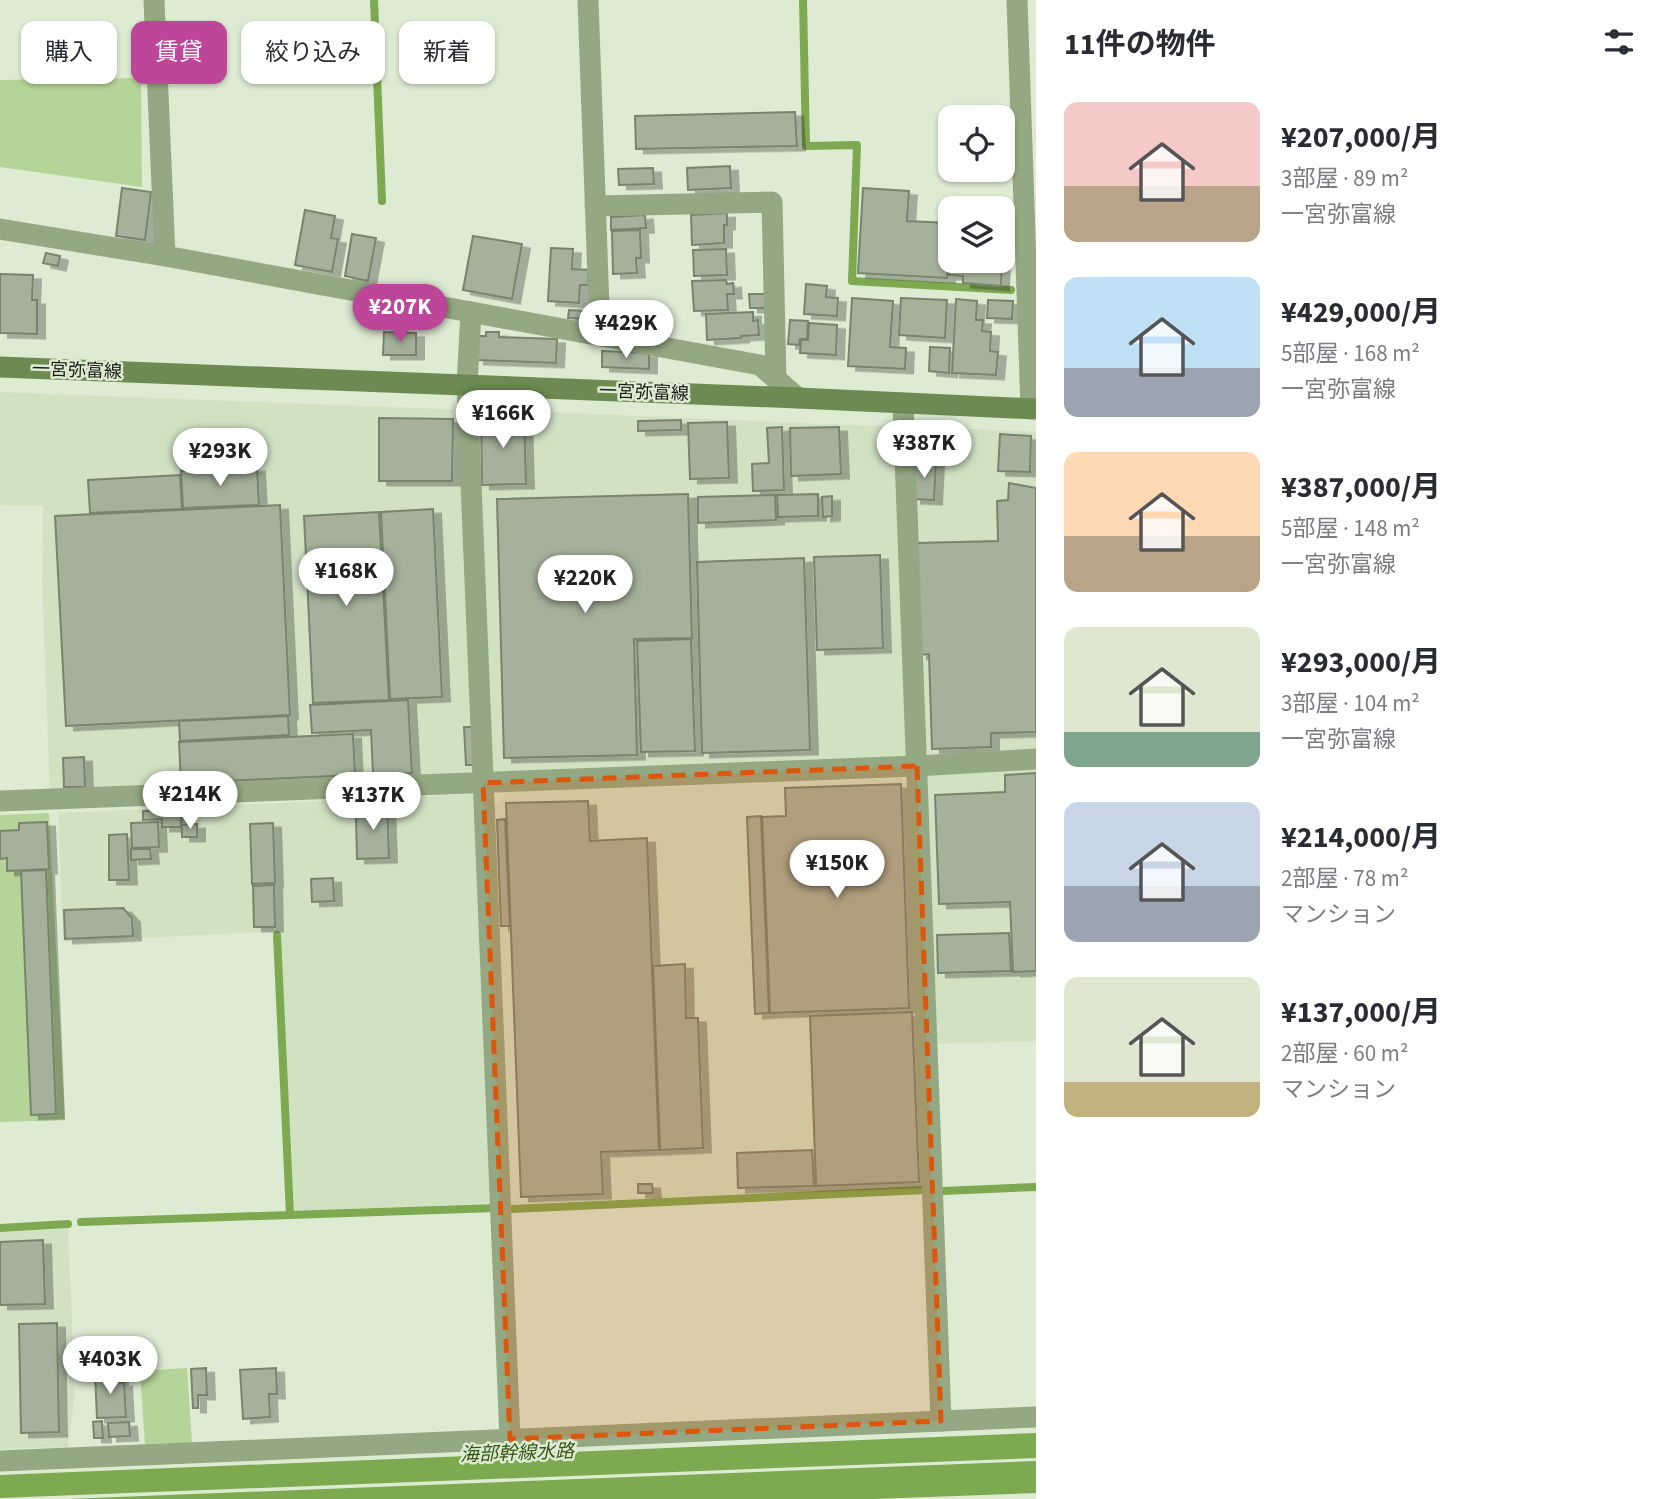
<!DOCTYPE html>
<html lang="ja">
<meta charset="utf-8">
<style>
:root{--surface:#fff;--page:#f7f7f7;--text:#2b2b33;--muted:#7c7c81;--accent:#bd469b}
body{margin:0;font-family:"Source Sans 3","Noto Sans JP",sans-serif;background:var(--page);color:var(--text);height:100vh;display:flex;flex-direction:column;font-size:26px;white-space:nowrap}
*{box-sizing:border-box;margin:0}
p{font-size:23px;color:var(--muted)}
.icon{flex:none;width:38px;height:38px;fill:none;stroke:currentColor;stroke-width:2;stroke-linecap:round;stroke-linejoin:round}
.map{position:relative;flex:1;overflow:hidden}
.panel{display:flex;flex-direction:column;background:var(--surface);width:630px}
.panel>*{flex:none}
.banner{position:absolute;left:21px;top:21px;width:665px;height:63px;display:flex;gap:14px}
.fabs{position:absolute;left:938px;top:105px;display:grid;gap:14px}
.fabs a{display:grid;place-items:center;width:77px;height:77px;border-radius:14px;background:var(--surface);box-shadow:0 2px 5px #0004;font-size:35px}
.price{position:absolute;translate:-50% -60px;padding:0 16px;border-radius:24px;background:#fff;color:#222;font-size:23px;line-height:46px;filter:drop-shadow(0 2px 4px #0008)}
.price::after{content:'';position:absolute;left:50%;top:42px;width:21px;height:16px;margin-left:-10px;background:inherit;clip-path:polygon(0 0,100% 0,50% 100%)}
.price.on{background:var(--accent);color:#fff}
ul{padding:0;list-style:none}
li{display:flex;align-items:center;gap:21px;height:175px;padding:0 28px}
li span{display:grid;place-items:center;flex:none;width:196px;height:140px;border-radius:14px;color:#555}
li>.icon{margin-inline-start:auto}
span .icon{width:84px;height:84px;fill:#fffc;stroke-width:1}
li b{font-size:30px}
h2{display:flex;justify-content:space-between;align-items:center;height:84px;padding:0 28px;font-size:30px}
.tag{padding:0 24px;border-radius:14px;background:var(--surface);box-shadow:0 2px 5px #0004;font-size:24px;line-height:63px}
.tag.on{background:var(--accent);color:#fff}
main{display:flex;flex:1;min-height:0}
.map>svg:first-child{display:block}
</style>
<main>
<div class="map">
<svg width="1036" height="1499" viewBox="0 0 1036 1499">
<defs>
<filter id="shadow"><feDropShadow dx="8" dy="4.5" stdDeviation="0" flood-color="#0004"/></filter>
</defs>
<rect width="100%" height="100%" fill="#ddebd3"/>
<g fill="#d1e2c3">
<polygon points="0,392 465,410 478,775 50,790 42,582 43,506 0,505"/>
<polygon points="478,409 897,427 912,757 495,772 490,765"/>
<polygon points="909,426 1036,432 1036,749 928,754 921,747"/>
<polygon points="1036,768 1036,1041 933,1044 924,782 930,772"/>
<polygon points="901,778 910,785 925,1187 509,1206 493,807 508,792"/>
<polygon points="472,794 480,803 494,1203 291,1212 280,931 63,942 58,813"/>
<polygon points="68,1229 75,1395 68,1447 0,1449 0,1232"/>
</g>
<g fill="#b4d498">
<polygon points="141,78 142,187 0,167 0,80"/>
<polygon points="49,813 65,1120 0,1122 0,815"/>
<polygon points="187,1368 192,1443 145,1444 140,1371"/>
</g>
<g fill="#7da951">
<polygon points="1036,1433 1036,1458 0,1498 0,1475"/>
<polygon points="1036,1461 1036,1493 873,1499 67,1499"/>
</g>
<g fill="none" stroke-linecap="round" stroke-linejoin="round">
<g stroke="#7da951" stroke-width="8">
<polyline points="374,0 382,201"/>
<polyline points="803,0 806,146 857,145 852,281 1011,290"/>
<polyline points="277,935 290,1215"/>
<polyline points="943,1191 1036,1187"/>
<polyline points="512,1209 925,1190"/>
<polyline points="81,1222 495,1208"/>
<polyline points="0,1228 68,1224"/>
</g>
</g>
<g fill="#a5b19a" stroke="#78846e" stroke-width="2" filter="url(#shadow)">
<polygon points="795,112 797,146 636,149 635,116"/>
<polygon points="730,166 731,188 688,190 687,168"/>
<polygon points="653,168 654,184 619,185 618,169"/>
<polygon points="122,188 151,192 145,240 116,236"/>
<polygon points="863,188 909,191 907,221 950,223 947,278 858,273"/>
<polygon points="305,210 335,216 331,238 338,239 332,272 295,265"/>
<polygon points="727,213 727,225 724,225 724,243 692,245 691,215"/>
<polygon points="645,215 646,228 611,230 611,217"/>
<polygon points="640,230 641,258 636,258 637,273 613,274 612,231"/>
<polygon points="352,234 376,238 368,281 345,276"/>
<polygon points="473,236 522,244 512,299 463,290"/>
<polygon points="551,248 573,249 572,269 589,270 588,285 580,285 579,303 548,301"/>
<polygon points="726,249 727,275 694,276 693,250"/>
<polygon points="46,253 60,256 58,266 43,263"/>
<polygon points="950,257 950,261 1002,261 1001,286 963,283 963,276 949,275"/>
<polygon points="0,274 33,275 32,300 37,300 37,334 0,333"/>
<polygon points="726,280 727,284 733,283 734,294 727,294 728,310 694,311 692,281"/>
<polygon points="806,284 827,286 826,297 838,298 837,316 804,314"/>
<polygon points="749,294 766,294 766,308 750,308"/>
<polygon points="852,298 893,301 890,347 906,348 905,369 848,366"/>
<polygon points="901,298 947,300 945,338 899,335"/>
<polygon points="956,299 977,301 976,320 983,320 982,331 991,332 990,351 998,352 996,375 952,373"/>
<polygon points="988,300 1013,301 1012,319 987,318"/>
<polygon points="569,310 586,311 586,319 568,318"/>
<polygon points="753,312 753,321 758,320 759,335 741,336 741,338 707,340 706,314"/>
<polygon points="790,320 808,321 807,339 800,339 799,345 788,344"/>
<polygon points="809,323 837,325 836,355 800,353 801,340 808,340"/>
<polygon points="384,332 416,333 416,355 383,355"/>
<polygon points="486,332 499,332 499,337 557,339 556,363 476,360 477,336 486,336"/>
<polygon points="930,347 950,348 949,373 929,371"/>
<polygon points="602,351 649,353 649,369 602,367"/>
<polygon points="524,414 526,484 482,485 481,416"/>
<polygon points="379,418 453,419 452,481 379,481"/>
<polygon points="681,420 681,430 638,431 638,421"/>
<polygon points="727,422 729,478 690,479 688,423"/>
<polygon points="782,427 784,490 753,491 752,464 769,463 767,428"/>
<polygon points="839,427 841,474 791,476 790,428"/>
<polygon points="919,431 948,432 947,446 919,445"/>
<polygon points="1000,434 1031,436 1030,472 998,471"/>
<polygon points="914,461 936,462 934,500 913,499"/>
<polygon points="257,467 259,505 183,508 181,471"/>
<polygon points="180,475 182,509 90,513 88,480"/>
<polygon points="1009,483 1036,488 1036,732 991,733 991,747 932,749 929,654 919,655 916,543 998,541 997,501 1008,500"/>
<polygon points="688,494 692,638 634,639 637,755 504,758 497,499"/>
<polygon points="818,494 818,516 778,517 777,495"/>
<polygon points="775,495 776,520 698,523 698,497"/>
<polygon points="832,496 832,516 823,517 822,497"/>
<polygon points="280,505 290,715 66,726 55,516"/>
<polygon points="433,509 442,697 390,699 381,512"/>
<polygon points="379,512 389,700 313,703 304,516"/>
<polygon points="880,555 883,648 817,650 814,557"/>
<polygon points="804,558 810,750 702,753 697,562"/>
<polygon points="691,639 695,751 641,752 637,641"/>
<polygon points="408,700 412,773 373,775 371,730 312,733 310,705"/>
<polygon points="288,716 289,735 180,741 179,721"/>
<polygon points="464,727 473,727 475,765 466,765"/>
<polygon points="353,734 355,775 181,783 179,742"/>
<polygon points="84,757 85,787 64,787 63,758"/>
<polygon points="1036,773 1036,971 1013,972 1010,902 939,904 935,795 1005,792 1005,775"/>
<polygon points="901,784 909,1008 770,1013 762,817 786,816 785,788"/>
<polygon points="387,801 389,858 357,859 356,817 366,817 366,802"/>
<polygon points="588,801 590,841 647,838 659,1150 601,1152 603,1194 521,1197 506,803"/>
<polygon points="181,810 181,827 162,827 162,819 143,820 143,811"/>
<polygon points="761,816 769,1013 755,1014 747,817"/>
<polygon points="505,819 510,926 501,926 497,820"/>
<polygon points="47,822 49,869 7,871 7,858 0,859 0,831 19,830 19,823"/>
<polygon points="158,822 159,847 132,848 131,823"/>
<polygon points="273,823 275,883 252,884 250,824"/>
<polygon points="197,824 197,837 182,837 182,825"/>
<polygon points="127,834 129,880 109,880 109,835"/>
<polygon points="131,849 150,849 151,859 131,860"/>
<polygon points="46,870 56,1114 31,1115 21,871"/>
<polygon points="333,878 334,901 312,902 311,879"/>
<polygon points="274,885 275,927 254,927 253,886"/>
<polygon points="123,908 132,918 133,936 65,939 64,910"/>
<polygon points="1009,933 1011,971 938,973 937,935"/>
<polygon points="685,964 686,1018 698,1018 703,1148 660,1150 653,966"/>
<polygon points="912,1012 919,1182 816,1186 810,1016"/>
<polygon points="812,1150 814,1186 738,1188 737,1153"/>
<polygon points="638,1184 652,1184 653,1193 638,1193"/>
<polygon points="43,1240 45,1304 0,1305 0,1242"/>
<polygon points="57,1323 59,1432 21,1433 19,1324"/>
<polygon points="206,1368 207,1395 198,1395 198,1408 193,1408 191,1369"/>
<polygon points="276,1368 277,1394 269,1394 270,1417 243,1419 240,1370"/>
<polygon points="120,1373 120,1383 124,1382 126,1417 97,1418 95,1374"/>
<polygon points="102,1421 103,1438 94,1438 93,1422"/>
<polygon points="129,1422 130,1436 109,1437 108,1423"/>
</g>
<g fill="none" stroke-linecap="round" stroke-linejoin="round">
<g stroke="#94a983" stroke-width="21">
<polyline points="154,0 165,256"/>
<polyline points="588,0 600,335"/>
<polyline points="1017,0 1031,409"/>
<polyline points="595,206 772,202 776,379"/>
<polyline points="0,229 165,256 760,365 798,398"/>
<polyline points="471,312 467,385 510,1439"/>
<polyline points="903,403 941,1421"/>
<polyline points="0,801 917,766 1036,759"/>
<polyline points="0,1461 1036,1417"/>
</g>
<polyline stroke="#6d8a52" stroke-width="21" points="0,367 798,398 1036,409"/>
</g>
<path fill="#de560c" fill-opacity="0.2" stroke="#de560c" stroke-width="5" stroke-dasharray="14 9" stroke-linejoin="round" d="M 917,766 L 941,1421 L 510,1439 L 483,783 Z"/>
<g text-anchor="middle" stroke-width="5" stroke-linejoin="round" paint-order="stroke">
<g font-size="18" fill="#171c14" stroke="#ddebd3">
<text transform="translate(77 370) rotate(2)" y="6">一宮弥富線</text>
<text transform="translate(644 392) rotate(2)" y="6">一宮弥富線</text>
</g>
<g font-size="19" font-style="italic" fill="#375416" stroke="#ddebd3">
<text transform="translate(517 1452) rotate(-2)" y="7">海部幹線水路</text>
</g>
</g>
</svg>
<div class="fabs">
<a><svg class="icon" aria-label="locate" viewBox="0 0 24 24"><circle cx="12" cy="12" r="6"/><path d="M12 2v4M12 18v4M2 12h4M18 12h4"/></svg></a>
<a><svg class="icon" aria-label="layers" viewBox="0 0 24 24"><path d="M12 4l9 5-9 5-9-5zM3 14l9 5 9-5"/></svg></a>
</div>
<b class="price on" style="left:400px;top:344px">¥207K</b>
<b class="price" style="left:626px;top:360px">¥429K</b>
<b class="price" style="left:503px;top:450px">¥166K</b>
<b class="price" style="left:924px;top:480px">¥387K</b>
<b class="price" style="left:220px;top:488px">¥293K</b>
<b class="price" style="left:346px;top:608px">¥168K</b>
<b class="price" style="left:585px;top:615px">¥220K</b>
<b class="price" style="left:190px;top:831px">¥214K</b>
<b class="price" style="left:373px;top:832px">¥137K</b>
<b class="price" style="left:837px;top:900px">¥150K</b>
<b class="price" style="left:110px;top:1396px">¥403K</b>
<div class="banner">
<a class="tag">購入</a>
<a class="tag on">賃貸</a>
<a class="tag">絞り込み</a>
<a class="tag">新着</a>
</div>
</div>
<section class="panel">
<h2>11件の物件<svg class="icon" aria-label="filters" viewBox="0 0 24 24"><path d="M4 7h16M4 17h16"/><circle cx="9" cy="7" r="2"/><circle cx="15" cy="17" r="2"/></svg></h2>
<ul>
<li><span style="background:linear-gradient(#f6c9c9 60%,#b9a48a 0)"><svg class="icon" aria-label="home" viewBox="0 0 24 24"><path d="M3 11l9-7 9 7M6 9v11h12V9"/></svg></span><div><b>¥207,000/月</b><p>3部屋 · 89 m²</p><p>一宮弥富線</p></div></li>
<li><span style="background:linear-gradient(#bfe0f5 65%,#9aa5b1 0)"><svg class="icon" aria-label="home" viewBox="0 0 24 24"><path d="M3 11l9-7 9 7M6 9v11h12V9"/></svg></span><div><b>¥429,000/月</b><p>5部屋 · 168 m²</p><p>一宮弥富線</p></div></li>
<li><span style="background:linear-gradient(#ffd9b3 60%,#b9a48a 0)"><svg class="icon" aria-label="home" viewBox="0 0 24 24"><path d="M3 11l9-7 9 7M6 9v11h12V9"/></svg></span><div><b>¥387,000/月</b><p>5部屋 · 148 m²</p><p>一宮弥富線</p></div></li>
<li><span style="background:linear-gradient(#dfe7d0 75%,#7fa58c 0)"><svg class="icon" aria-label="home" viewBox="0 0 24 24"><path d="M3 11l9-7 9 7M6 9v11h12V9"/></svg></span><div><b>¥293,000/月</b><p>3部屋 · 104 m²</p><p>一宮弥富線</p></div></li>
<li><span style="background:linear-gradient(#c9d6e8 60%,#9aa5b1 0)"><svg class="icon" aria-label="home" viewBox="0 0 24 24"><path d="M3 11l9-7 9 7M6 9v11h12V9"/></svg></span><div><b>¥214,000/月</b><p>2部屋 · 78 m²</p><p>マンション</p></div></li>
<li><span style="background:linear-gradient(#dfe7d0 75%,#c2b280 0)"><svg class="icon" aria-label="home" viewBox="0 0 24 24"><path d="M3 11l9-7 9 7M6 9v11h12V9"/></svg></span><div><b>¥137,000/月</b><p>2部屋 · 60 m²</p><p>マンション</p></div></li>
</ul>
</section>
</main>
